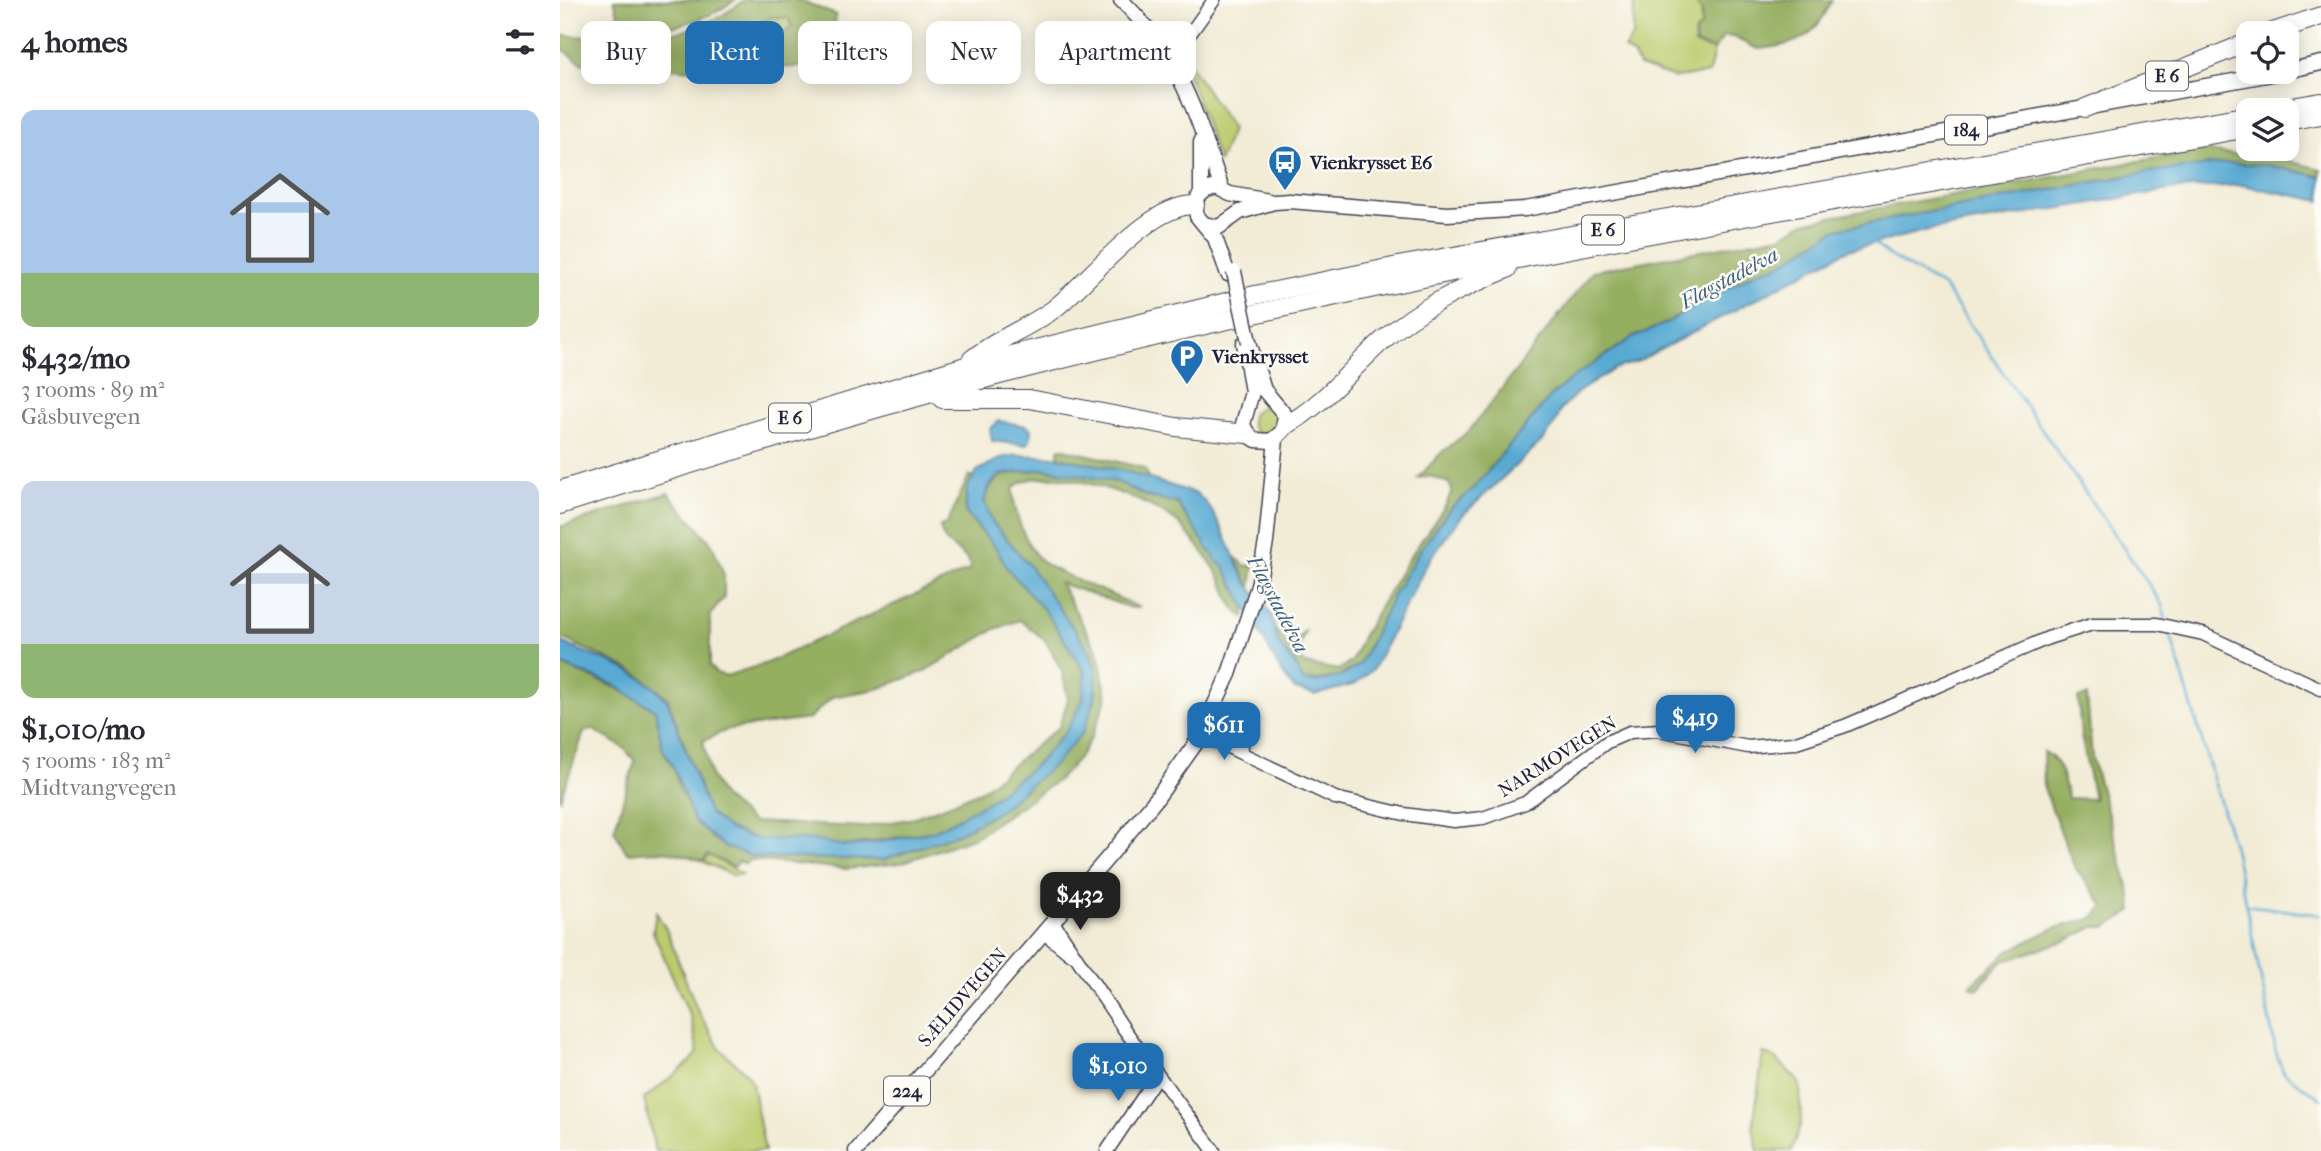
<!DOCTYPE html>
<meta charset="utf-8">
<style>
:root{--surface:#fff;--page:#f7f7f7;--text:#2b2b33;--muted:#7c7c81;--accent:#1f6fb2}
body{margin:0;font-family:"IM FELL French Canon",serif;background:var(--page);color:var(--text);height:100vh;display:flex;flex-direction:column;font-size:26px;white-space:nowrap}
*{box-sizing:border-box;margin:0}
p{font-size:23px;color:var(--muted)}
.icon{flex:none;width:38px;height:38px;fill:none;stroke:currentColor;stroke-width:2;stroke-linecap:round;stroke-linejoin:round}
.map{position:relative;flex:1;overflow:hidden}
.panel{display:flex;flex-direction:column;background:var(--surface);width:560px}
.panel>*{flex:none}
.banner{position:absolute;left:21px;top:21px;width:665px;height:63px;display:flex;gap:14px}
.buttons{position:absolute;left:1676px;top:21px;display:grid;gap:14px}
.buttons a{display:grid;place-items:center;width:63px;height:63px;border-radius:14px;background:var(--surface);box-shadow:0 4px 18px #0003;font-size:35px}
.price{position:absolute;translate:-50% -60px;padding:0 16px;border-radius:14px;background:var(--accent);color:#fff;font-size:23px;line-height:46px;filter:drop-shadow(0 2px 4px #0008)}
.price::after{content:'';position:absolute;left:50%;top:42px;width:21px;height:16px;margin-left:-10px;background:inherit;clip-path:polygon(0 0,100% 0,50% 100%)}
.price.selected{background:#222;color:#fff}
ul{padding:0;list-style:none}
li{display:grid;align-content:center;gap:14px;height:371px;padding:0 21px}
li span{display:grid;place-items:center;height:217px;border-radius:14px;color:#555}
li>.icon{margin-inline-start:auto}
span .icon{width:126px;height:126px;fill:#fffc;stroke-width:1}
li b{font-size:30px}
h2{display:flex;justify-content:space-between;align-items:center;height:84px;padding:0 21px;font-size:30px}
.pill{padding:0 24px;border-radius:14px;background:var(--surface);box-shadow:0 4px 18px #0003;font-size:24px;line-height:63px}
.pill.selected{background:var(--accent);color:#fff}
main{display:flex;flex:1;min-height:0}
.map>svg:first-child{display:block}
</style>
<main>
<section class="panel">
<h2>4 homes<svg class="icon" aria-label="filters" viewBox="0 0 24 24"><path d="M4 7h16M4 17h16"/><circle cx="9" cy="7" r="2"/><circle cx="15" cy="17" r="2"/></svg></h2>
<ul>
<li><span style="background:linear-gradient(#a9c7e8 75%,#8fb573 0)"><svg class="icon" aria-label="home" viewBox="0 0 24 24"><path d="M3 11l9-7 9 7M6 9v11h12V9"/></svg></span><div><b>$432/mo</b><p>3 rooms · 89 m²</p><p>Gåsbuvegen</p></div></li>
<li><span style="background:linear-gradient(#c9d6e8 75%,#8fb573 0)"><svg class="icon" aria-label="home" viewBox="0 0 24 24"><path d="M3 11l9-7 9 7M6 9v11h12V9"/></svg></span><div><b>$1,010/mo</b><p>5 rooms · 183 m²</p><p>Midtvangvegen</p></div></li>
</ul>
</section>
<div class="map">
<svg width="1761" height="1151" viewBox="0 0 1761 1151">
<rect width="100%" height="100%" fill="#fdfcf7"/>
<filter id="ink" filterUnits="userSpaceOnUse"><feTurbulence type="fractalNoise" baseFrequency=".0143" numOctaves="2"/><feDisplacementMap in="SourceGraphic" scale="14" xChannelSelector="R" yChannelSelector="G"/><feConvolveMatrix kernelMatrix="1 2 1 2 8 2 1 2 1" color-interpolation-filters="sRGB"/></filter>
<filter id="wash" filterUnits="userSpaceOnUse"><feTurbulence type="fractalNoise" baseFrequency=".00686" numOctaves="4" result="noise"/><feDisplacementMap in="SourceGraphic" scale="28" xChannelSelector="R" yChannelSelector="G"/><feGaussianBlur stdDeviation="1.57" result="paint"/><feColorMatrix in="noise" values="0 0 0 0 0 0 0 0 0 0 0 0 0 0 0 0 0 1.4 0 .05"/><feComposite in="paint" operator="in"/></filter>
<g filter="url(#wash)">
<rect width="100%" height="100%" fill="#f2ecd6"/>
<g fill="#bccb6d" stroke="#6f7654" stroke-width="2">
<polygon points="1074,0 1133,0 1142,12 1141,27 1134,33 1135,45 1154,50 1149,73 1115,78 1079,66 1074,56 1064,49 1073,36"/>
<polygon points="210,17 228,18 232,25 227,31 218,33 206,27 196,30"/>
<polygon points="627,60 672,129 659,162 627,71"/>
<circle cx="705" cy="421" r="14"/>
<polygon points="148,855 182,874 174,876 144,862"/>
<polygon points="96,912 106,929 137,1009 160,1049 185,1072 192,1083 205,1151 95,1151 84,1099 131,1061 138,1052 131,1018 93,932"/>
<polygon points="1203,1053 1217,1059 1240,1083 1241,1123 1231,1151 1198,1151 1193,1127"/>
</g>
<g fill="#95af60" stroke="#5c684e" stroke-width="2" fill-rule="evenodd">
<path d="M 54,0 L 175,0 C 140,26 99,30 57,35 L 60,20 Z"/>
<path d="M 184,0 L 240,0 L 276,15 L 272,66 L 133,70 L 87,66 L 60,59 L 23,64 L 0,47 L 0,35 C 63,41 133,43 184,0 ZM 210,17 L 228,18 L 232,25 L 227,31 L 218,33 L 206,27 L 196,29 Z"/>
<path d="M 1133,0 L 1272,0 C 1254,39 1240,44 1198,49 L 1173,37 L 1164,36 L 1154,50 L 1136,44 L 1135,33 L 1141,27 L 1142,11 Z"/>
<path d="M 1640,150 L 1693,157 L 1707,156 L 1761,169 L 1761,176 L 1708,165 L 1588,172 L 1277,229 L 1217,266 L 1201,270 L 1102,325 L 1072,338 L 1012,378 L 992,395 L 911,491 L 890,509 L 861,549 L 834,594 L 800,664 L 775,678 L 745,681 C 738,676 741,673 737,666 C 729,651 712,644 713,626 L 730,648 L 746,629 L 736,654 L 745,664 L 778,670 L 792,661 L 802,637 L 847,561 L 886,505 L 892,490 L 889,483 L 870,476 L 858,478 L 881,453 L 909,431 L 1033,271 L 1221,236 L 1243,223 L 1275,216 Z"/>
<polygon points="500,448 584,468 591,480 562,470 497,457"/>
<path d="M 484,469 L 558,482 L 586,496 L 617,503 L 663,565 L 686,609 L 684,617 C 669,609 668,590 660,577 C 649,559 635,541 621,526 C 596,500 479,457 453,489 C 453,511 467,553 487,565 C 516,582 550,592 580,608 L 571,608 L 500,583 L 538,652 L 547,698 L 531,738 L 519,758 L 498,780 L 415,837 L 341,863 L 287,869 L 190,860 L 185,864 L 179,861 L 174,867 L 148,855 L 143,861 C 108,849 103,850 67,853 L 54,830 L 75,761 L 64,748 L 32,729 L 24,732 L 0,800 L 0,664 L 57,688 L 95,710 L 103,750 L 114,768 L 120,791 L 151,837 L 165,847 L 195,857 L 323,860 L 397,834 L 523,732 L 535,699 L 537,674 L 530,652 L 469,565 L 433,523 L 424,502 C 434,469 454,472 484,469 Z"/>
<path d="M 409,475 L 413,477 L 407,488 L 405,512 L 436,548 L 447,568 L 486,612 L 525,672 L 525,684 L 523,700 L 507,730 L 478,763 L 428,802 L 374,831 L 285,846 L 253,840 L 197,839 L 169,830 L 149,813 L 107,697 L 75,672 L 0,637 L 0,527 L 108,493 L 152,544 L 164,575 L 164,598 L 150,615 L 150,666 L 156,673 L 166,676 L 207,663 L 411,569 C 408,548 383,552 380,526 L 387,524 ZM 460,620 L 485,640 L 502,671 L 508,699 L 499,727 L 422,790 L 388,805 L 349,819 L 304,827 L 192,822 L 162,796 L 151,776 L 143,741 L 169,729 L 249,719 L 272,697 L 317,689 L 363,672 L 435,629 Z"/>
<polygon points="674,556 686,566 694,565 691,588"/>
<path d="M 1527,696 L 1532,758 L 1571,896 L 1572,911 L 1546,927 L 1534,927 L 1508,940 L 1443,961 L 1417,989 L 1410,986 L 1448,951 L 1492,929 L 1533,918 L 1544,906 L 1514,866 L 1484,788 L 1483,751 C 1501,760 1504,780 1508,798 L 1534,799 L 1521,735 L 1518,698 Z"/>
</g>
<g fill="#58aad3" stroke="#3d6687" stroke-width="2">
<path d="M 1669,163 L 1708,165 L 1761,177 L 1761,201 L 1682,185 L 1616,189 L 1369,230 L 1288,250 L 1079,361 L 1054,369 L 1017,393 L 1001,409 L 997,420 L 984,439 L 902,516 L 869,560 L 813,669 L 796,684 L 755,695 L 734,689 L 720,670 L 663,565 L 658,563 L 617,503 L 586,496 L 558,482 L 484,469 L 439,475 L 429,486 L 424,502 L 433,523 L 469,565 L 530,652 L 537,674 L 535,699 L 523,732 L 495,764 L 436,813 L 397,834 L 323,860 L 195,857 L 165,847 L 134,821 L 114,768 L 103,750 L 95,710 L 52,684 L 0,664 L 0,641 C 37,661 82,667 108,702 L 149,813 L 169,829 L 197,839 L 253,840 L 285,846 L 310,844 L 374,831 L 428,802 L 478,763 L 507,730 L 523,700 L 525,672 L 486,612 L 447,568 L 436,548 L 405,512 L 407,488 L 417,471 L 441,458 L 456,455 L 497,457 L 562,470 L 637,494 C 662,516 669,551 685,579 C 692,592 704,602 711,615 C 716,624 713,634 720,645 C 727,657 737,663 740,677 L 745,681 L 757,682 L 785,675 L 800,664 L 834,594 L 861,549 L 890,509 L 911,491 L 992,395 L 1012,378 L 1072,338 L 1102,325 L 1201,270 L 1217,266 L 1277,229 L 1588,172 Z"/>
<polygon points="439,421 467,426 471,429 470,441 466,445 432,441 430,429"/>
</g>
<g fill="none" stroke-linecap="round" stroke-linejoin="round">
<g stroke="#58aad3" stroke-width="2.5">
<polyline points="1312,242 1330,256 1384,287 1587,582 1602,605 1606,620"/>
<polyline points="1609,630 1674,848 1716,1052 1723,1072 1761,1099"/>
<polyline points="1686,905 1761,915"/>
</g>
</g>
</g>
<g filter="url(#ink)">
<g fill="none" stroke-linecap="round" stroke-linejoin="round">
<g stroke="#414052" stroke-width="15">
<g id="secondary">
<polyline points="609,55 632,31 654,0"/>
<polyline points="648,721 682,746"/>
<polyline points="641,734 775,798 844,814 894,821 923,818 965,803 1047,742 1070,732 1099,730 1188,747 1233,743 1285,726 1488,638 1532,624 1597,624 1643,634 1761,689"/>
<polyline points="493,922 564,1029 654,1151"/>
<polyline points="483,932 510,954"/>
<polyline points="547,1151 597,1076"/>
</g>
</g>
<g stroke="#414052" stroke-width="17">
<g id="primary">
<path d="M 561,0 C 622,59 635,112 662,189"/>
<polyline points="1727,71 1761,63"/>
<polyline points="641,193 641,142"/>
<polyline points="644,224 659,227 680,212 714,202 730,201 887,214 965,209 1723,72"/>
<polyline points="668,274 655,238 637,216 635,205 639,196 646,190 656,187 670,194 709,201"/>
<polyline points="684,343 692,392 683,424 687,434 696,440 711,441 723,431 725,415 704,390 689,342"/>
<polyline points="296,1151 551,854 597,798 638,740 669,674 698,586 706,542 716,439"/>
</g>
</g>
<g stroke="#414052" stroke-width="20">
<g id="motorway">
<polyline points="1710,33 1761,16"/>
<polyline points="1525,108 1689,42"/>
<polyline points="1715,110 1761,102"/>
<polyline points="1727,121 1761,115"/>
<path d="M 411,360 C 436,339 468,328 494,309 C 530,281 588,204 635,205"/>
<polyline points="382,399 469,399 616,427 687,434"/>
<path d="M 725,426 C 764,404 789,371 822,341 C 859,308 901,288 947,269"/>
<polyline points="0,490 402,367 695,295 843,265 1689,115"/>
<path d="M 0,505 C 152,457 305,409 459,370 C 864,266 1278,201 1689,128"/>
</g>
</g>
<use href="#secondary" stroke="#fff" stroke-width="12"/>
<use href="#primary" stroke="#fff" stroke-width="14"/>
<use href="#motorway" stroke="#fff" stroke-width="18"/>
<g stroke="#414052" stroke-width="17" stroke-linecap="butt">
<polyline id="primary-bridge" points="674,272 689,342"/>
</g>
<use href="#primary-bridge" stroke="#fff" stroke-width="14"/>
</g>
</g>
<defs>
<g id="bus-pin" transform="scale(1.75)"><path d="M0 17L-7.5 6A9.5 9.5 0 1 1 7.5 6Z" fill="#1f6fb2" stroke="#fdfcf7"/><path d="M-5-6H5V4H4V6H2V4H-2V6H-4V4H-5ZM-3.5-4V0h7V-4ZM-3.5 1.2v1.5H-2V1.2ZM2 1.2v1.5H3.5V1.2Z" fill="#fff"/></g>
<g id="parking-pin" transform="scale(1.75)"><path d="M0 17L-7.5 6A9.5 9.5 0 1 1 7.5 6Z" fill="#1f6fb2" stroke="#fdfcf7"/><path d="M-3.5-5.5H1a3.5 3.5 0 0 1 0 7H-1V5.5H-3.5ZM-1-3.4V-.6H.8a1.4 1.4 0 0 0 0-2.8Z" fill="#fff"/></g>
</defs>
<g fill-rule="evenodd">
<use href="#bus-pin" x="725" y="162"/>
<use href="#parking-pin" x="627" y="356"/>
</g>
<g text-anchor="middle" stroke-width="5" stroke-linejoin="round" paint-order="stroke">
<g fill="#fdfcf7" stroke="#646373" stroke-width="2">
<rect x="1586" y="61.5" width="42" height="29" rx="5"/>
<rect x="1385" y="115.5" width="42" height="29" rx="5"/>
<rect x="1022" y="215.5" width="42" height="29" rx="5"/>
<rect x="209" y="403.5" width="42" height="29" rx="5"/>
<rect x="324" y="1076.5" width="46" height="29" rx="5"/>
</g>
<g font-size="18" font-weight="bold" fill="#22223b">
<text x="1607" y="82">E 6</text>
<text x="1406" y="136">184</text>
<text x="1043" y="236">E 6</text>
<text x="230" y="424">E 6</text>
<text x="347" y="1097">224</text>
</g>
<g font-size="19" font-weight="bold" fill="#22223b" stroke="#fdfcf7" text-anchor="start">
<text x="750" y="169">Vienkrysset E6</text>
<text x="652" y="363">Vienkrysset</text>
</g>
<g font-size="19" fill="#22223b" stroke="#fdfcf7">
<text transform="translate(997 756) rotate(-32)" y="7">NARMOVEGEN</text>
<text transform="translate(402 997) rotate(-49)" y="7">SÆLIDVEGEN</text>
</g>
<g font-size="21" font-style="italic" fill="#3a5f7f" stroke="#fdfcf7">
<text transform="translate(1169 278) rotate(-28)" y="7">Flagstadelva</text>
<text transform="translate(718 604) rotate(62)" y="7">Flagstadelva</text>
</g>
</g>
</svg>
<div class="buttons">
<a><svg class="icon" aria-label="locate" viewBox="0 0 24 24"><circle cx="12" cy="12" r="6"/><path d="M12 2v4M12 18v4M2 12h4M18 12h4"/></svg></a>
<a><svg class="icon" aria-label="layers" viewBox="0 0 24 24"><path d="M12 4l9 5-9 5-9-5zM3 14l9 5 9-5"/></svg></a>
</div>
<b class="price" style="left:1135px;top:755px">$419</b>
<b class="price" style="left:664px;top:762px">$611</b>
<b class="price selected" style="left:520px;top:932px">$432</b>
<b class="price" style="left:558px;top:1103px">$1,010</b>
<div class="banner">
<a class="pill">Buy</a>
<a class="pill selected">Rent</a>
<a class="pill">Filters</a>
<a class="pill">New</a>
<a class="pill">Apartment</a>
</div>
</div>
</main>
